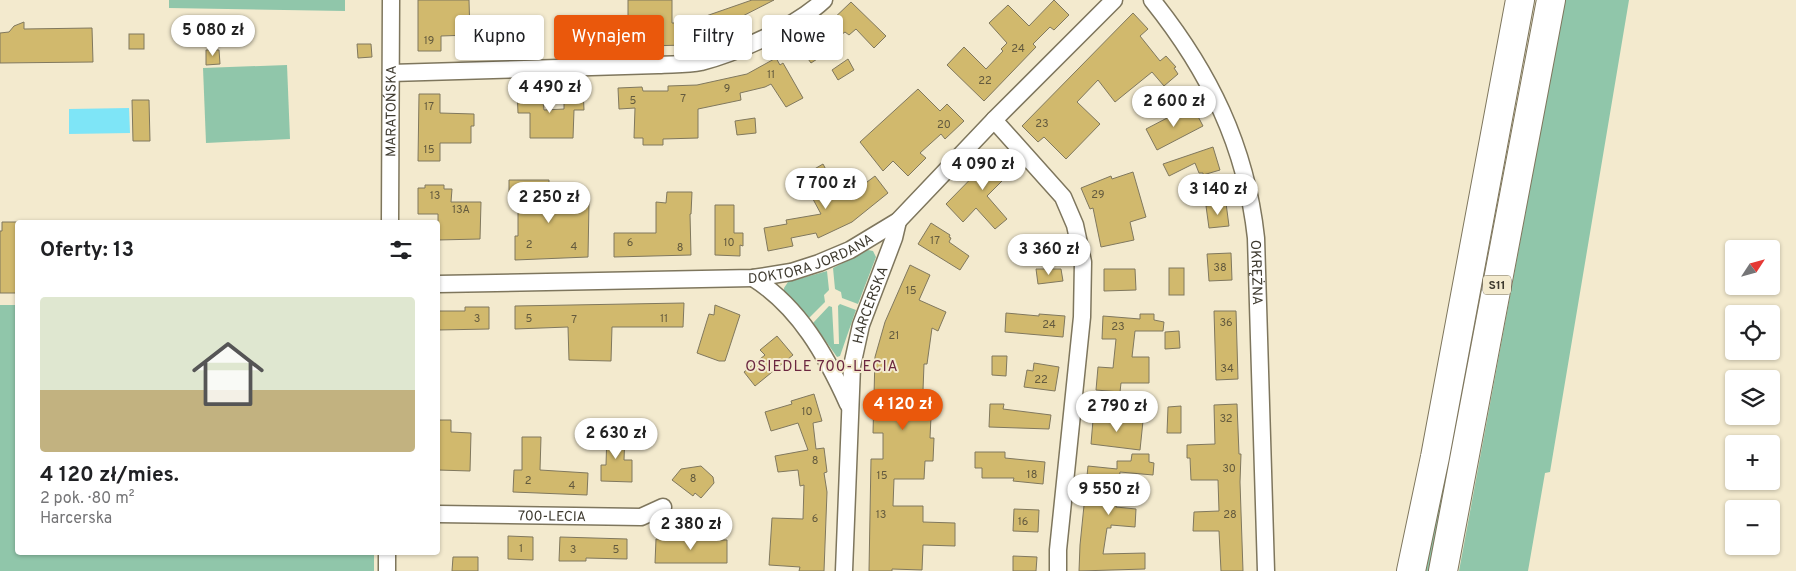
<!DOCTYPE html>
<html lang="pl">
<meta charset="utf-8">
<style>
:root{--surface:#fff;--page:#f6f6f6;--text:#202124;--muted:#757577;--line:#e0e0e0;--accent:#ea580c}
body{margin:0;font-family:Overpass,sans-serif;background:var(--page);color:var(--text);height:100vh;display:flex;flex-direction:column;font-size:19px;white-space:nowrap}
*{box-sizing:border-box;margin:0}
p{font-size:16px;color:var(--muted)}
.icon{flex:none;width:28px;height:28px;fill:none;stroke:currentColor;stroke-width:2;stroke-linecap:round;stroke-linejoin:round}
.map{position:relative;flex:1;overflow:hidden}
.details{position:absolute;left:15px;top:220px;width:425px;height:335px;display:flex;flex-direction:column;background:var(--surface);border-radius:5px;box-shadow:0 1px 4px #0004}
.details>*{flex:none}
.banner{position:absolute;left:455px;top:15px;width:475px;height:45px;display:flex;gap:10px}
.needle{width:32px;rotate:54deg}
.controls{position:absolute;left:1725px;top:240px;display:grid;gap:10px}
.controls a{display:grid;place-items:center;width:55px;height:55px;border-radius:5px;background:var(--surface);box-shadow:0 1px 4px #0004;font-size:25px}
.price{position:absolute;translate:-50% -42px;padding:0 11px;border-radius:18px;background:#fff;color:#222;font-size:16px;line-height:32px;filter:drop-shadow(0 1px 2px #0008)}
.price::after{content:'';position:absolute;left:50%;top:30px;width:15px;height:11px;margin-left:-8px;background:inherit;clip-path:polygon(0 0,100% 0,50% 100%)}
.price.current{background:var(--accent);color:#fff}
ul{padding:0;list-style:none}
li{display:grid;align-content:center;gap:10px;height:265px;padding:0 25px}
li+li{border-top:1px solid var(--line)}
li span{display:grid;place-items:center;height:155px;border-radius:5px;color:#555}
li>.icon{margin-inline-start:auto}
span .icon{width:90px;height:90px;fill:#fffc;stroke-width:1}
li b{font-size:21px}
h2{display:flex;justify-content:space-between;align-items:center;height:60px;padding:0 25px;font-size:21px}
.tag{padding:0 18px;border-radius:5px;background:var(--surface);box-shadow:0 1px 4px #0004;font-size:18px;line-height:45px}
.tag.current{background:var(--accent);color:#fff}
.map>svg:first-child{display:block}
</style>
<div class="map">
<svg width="1796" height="571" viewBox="0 0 1796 571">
<rect width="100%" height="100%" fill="#f3eace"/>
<g fill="#90c6aa">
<polygon points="169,0 345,0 345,11 169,8"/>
<polygon points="1565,0 1629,0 1550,472 1545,473 1528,571 1459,571"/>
<polygon points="287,65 290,139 206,143 203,68"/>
<polygon points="868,250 873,251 876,257 858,304 842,298 841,292 835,289 833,268"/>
<polygon points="827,271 829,290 824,295 825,302 808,319 784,292 784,288 788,282"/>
<polygon points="840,304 856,310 840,356 837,357 813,323 829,306 832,307 834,344 839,344 838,306"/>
<polygon points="0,305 17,305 18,552 374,553 374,571 0,571"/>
<polygon points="1446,456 1454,459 1432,571 1425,571"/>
</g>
<polygon fill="#7ee5f7" points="129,108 130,133 69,134 69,109"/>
<g fill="#d1b96d" stroke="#80785e">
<polygon points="418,0 469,0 470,35 441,36 441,51 418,51"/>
<polygon points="628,0 672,0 672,23 684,23 684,45 612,47 611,25 628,25"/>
<polygon points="752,0 774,0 733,21 736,30 714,38 706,16"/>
<polygon points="1054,0 1069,15 1054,30 1050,27 1033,44 1036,47 984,101 947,65 964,47 986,69 1003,51 1001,49 1007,43 989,23 1008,5 1029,26"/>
<polygon points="851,2 886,36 874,48 856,29 849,35 845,32 828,44 831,50 811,63 798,45 828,24"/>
<polygon points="1133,13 1148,29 1140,36 1160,61 1166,56 1176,67 1174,68 1178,74 1164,86 1152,72 1115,102 1098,80 1077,102 1100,124 1066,159 1044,137 1038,142 1022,126"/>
<polygon points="24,22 24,29 92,28 93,62 0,63 0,33 9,32 14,26"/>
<polygon points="514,23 539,23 540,49 516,51"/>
<polygon points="588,26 588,47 563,48 563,27"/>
<rect x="129" y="34" width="15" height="15"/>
<polygon points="357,44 371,44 372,57 358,58"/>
<polygon points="206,50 219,50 220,64 206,65"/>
<polygon points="776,58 780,65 783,63 803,98 786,107 771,84 765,87 740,93 741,100 698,109 698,138 663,139 663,145 643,145 643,138 634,138 635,108 619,109 618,88 642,87 643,91 668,91 668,86 697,85 747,74"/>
<polygon points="848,59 854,70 838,80 832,70"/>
<polygon points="564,89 583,89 584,110 574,110 573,138 530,138 530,113 518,113 517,90 542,90 544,110 564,109"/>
<polygon points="918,89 940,111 947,104 964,121 945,139 941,134 920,153 926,158 908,176 893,161 883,171 860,142"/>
<polygon points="419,94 440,94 440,113 474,114 474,126 471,126 471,143 440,143 440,161 418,161"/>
<polygon points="132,100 149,100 150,141 133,141"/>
<polygon points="1192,105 1203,126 1157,150 1146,129"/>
<polygon points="755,118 756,133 737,135 735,121"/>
<polygon points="1213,147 1220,170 1203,175 1203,173 1199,173 1195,163 1169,176 1163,164"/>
<polygon points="999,150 1016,167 987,196 1007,219 995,229 976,208 963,222 946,204"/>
<polygon points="823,164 841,198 854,188 855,191 875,176 888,193 852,222 818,238 816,233 791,238 793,246 768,251 764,228 787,224 786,220 821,214 807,188 816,183 811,171"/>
<polygon points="1133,172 1146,217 1130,222 1134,240 1101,247 1093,208 1090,209 1081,188 1111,176 1112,179"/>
<polygon points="509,180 549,180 549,203 589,202 588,257 515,260 515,236 518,236 518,193 509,192"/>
<polygon points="425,185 444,185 444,189 452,189 451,202 481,202 480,239 438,240 438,214 418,214 418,188 425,188"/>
<polygon points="667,192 692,192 691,214 690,214 691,255 614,257 614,233 656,233 656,202 666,203"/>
<polygon points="1226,203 1229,226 1209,228 1206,206"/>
<polygon points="715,205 734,205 734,233 743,233 743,246 740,245 740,256 715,255"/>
<polygon points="2,222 18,222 18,293 0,293 0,231 2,231"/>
<polygon points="931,223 950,235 949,237 951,238 949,242 969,256 960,270 918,244"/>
<polygon points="1231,253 1232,280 1209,281 1207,254"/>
<polygon points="910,265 930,275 919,300 946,312 938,331 932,328 927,364 924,364 922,417 931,417 930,438 934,438 933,461 925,461 924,479 894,479 893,506 923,506 923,522 955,523 955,546 923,545 922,570 892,569 892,571 869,571 871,459 883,459 883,433 873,433 875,357 885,322"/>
<rect x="1169" y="268" width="15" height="27"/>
<polygon points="1036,269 1061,269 1063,281 1038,284"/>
<polygon points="1104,269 1135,269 1136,290 1104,291"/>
<polygon points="684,303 683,327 612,327 611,361 569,360 568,327 515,329 515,306"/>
<polygon points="715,305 740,315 725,361 719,361 697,353 709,314 714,315"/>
<polygon points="465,307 489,307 489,329 438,330 438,311 465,311"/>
<polygon points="1214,311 1236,311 1238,379 1216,380"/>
<polygon points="1006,313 1039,316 1039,314 1065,316 1063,337 1005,332"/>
<polygon points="1140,314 1154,314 1154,320 1164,322 1163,331 1135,331 1132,357 1149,357 1149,383 1121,383 1120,392 1096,390 1098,367 1113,368 1116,339 1102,339 1103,316 1140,319"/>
<polygon points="1179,331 1180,348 1165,349 1165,332"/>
<polygon points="777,336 793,355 755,386 744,372 765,355 760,350"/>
<polygon points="992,356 1007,356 1006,376 992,375"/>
<polygon points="1034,363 1059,367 1055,391 1024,387 1027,370 1033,371"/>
<polygon points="814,394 822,421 813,423 816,449 824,448 827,472 824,473 827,492 824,571 799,571 800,567 769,565 772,518 803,519 804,485 800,486 798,470 778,472 775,456 808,450 798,423 771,431 765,412 792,404 791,401"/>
<polygon points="990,404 1004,404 1003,409 1051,415 1049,429 989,427"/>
<polygon points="1237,404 1239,454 1241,454 1240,482 1243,571 1221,571 1219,531 1193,531 1194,512 1219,511 1218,480 1191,480 1190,458 1187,458 1187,445 1215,444 1214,405"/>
<polygon points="1181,406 1181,433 1167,433 1168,407"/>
<polygon points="1099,416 1143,421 1140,450 1091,444 1093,420 1098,420"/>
<polygon points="438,420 451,420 451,432 471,433 470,471 438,470"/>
<polygon points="607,432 625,432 624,460 632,460 632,482 601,481 601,465 606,465"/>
<polygon points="522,437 541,437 540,470 588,473 587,495 513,492 514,470 522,470"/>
<polygon points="975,452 1005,452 1005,458 1045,462 1043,484 1013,481 1014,478 982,478 982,468 975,468"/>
<polygon points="1132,454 1149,454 1149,462 1154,463 1153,475 1120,472 1116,507 1136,509 1135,527 1111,525 1111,528 1107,528 1103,554 1145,553 1145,569 1079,571 1080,545 1088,466 1117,469 1117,461 1131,461"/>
<polygon points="701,466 713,477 714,483 701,498 695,493 693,496 672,480 681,469"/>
<polygon points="1014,509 1039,510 1038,532 1013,531"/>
<polygon points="508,536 533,537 533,560 508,559"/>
<polygon points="560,537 627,539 627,559 586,558 586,561 559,561"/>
<polygon points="656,539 727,540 727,563 655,563"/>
<polygon points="1013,556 1037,557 1036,571 1013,571"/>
<polygon points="453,557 478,557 478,571 452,571"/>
</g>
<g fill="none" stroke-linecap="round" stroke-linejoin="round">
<g stroke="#7e765d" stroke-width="19">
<g id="street">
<path id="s1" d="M 1152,0 C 1209,71 1246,146 1256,238 L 1266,571"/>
<path d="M 391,73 L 658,65 C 672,64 687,65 701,62 C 739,52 795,27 824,0"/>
<polyline points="994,120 1063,197 1075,225 1083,262 1082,317 1058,550 1058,571"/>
<path id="s2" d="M 390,222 L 391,0"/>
<path d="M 753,278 C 799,307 826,355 848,404"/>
<path id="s3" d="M 438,284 L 753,278 L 791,272 L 819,263 L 850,250 L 898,221 L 994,120 L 1114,0"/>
<path id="s4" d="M 438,514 L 641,517 L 663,507"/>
<polyline points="387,571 387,552"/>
<path id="s5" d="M 844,571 L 852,366 L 861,325 L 894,238 L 898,221"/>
</g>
</g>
<g stroke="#7e765d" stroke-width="30">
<g id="highway">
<polyline points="1411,571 1435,457 1520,0"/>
<polyline points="1443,571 1551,0"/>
</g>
</g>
<use href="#street" stroke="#fff" stroke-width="16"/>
<use href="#highway" stroke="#fff" stroke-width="28"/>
</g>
<g text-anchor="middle" stroke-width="4" stroke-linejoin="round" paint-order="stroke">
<g font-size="11" fill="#635a3e">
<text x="429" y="44">19</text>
<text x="1018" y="52">24</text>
<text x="771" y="78">11</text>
<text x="985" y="84">22</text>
<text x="727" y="92">9</text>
<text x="683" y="102">7</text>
<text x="633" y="104">5</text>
<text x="429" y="110">17</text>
<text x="1042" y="127">23</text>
<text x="944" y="128">20</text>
<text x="429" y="153">15</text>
<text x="1098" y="198">29</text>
<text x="435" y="199">13</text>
<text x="461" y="213">13A</text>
<text x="935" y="244">17</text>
<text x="630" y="246">6</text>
<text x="729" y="246">10</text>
<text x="529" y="248">2</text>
<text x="574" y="250">4</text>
<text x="680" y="251">8</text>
<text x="1220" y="271">38</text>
<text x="911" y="294">15</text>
<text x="477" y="322">3</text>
<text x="529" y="322">5</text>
<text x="664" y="322">11</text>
<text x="574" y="323">7</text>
<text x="1226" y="326">36</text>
<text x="1049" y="328">24</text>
<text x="1118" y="330">23</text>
<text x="894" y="339">21</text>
<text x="1227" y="372">34</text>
<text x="1041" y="383">22</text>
<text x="807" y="415">10</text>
<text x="1226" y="422">32</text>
<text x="815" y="464">8</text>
<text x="1229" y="472">30</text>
<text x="1032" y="478">18</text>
<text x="882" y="479">15</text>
<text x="693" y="482">8</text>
<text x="528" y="484">2</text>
<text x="572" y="489">4</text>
<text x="881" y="518">13</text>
<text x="1230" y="518">28</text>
<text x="815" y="522">6</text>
<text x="1023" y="525">16</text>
<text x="521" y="552">1</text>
<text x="573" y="553">3</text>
<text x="616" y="553">5</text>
</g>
<rect fill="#f3eace" stroke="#746f5f" stroke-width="1" x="1483" y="275.5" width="28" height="19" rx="4"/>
<g font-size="12" font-weight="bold" fill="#3e3a2f">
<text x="1497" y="289">S11</text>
</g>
<g font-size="14" fill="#3e3a2f" stroke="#f3eace">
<text dy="5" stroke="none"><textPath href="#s2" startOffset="111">MARATOŃSKA</textPath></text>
<text dy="5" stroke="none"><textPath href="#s3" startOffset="376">DOKTORA JORDANA</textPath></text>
<text dy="5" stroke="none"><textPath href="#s1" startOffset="298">OKRĘŻNA</textPath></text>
<text dy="5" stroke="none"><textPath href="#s5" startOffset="269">HARCERSKA</textPath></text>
<text dy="5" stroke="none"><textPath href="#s4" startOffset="114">700-LECIA</textPath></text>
</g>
<g font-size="15" letter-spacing="1" fill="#6b2740" stroke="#f3eace">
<text x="822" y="371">OSIEDLE 700-LECIA</text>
</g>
</g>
</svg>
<div class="controls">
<a><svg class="needle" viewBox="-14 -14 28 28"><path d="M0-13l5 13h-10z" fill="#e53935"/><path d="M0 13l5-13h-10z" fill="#757577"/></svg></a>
<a><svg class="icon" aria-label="locate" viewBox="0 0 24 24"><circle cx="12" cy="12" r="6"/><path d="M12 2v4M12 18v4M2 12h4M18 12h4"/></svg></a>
<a><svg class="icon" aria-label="layers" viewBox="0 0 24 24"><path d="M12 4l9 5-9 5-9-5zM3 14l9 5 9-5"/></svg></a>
<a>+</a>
<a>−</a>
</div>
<b class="price" style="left:213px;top:57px">5 080 zł</b>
<b class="price" style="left:550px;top:114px">4 490 zł</b>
<b class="price" style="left:1174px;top:128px">2 600 zł</b>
<b class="price" style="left:983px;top:191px">4 090 zł</b>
<b class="price" style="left:826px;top:210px">7 700 zł</b>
<b class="price" style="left:1218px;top:216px">3 140 zł</b>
<b class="price" style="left:549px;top:224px">2 250 zł</b>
<b class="price" style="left:1049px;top:276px">3 360 zł</b>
<b class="price current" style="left:903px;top:431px">4 120 zł</b>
<b class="price" style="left:1117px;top:433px">2 790 zł</b>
<b class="price" style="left:616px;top:460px">2 630 zł</b>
<b class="price" style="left:1109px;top:516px">9 550 zł</b>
<b class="price" style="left:691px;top:551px">2 380 zł</b>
<div class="banner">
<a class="tag">Kupno</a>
<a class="tag current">Wynajem</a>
<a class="tag">Filtry</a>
<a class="tag">Nowe</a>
</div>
<section class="details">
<h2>Oferty: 13<svg class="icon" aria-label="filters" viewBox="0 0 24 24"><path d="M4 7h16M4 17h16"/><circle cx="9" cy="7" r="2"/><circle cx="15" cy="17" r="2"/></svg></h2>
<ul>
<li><span style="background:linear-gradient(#dfe7d0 60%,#c2b280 0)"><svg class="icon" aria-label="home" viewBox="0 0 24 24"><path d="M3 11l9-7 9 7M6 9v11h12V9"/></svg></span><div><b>4 120 zł/mies.</b><p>2 pok. · 80 m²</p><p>Harcerska</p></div></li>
</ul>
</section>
</div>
